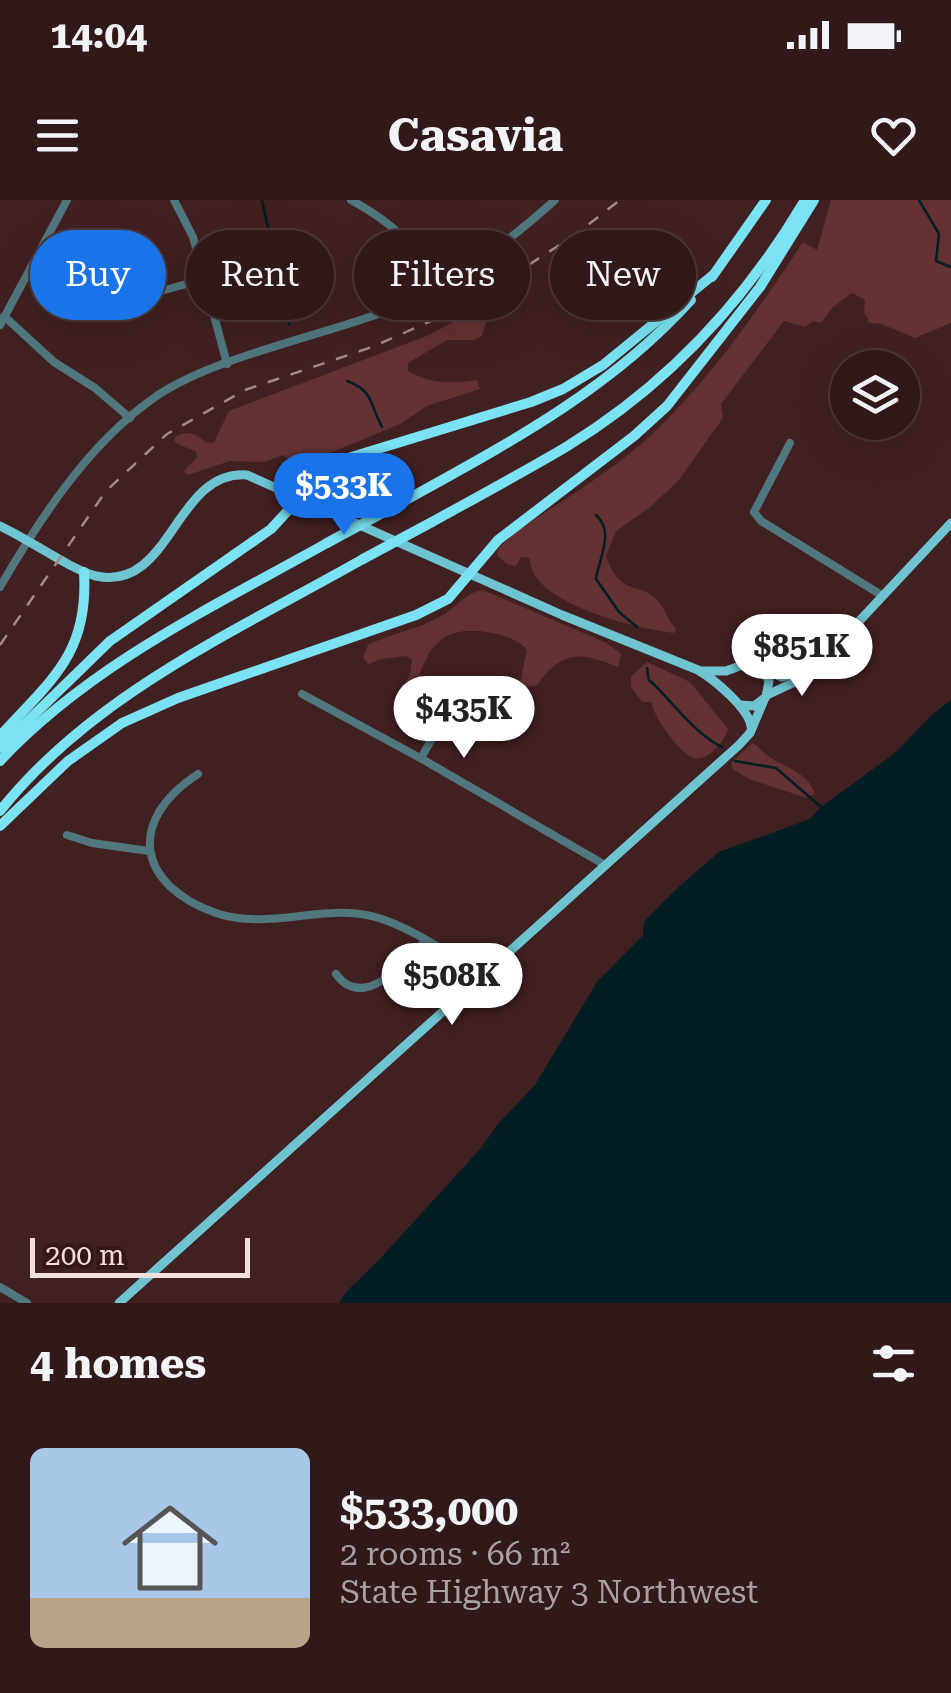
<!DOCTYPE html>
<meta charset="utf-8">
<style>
:root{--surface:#311819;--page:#3d2526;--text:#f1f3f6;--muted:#a8a0a2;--line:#4c3738;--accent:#1a73e8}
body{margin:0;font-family:"Roboto Serif",serif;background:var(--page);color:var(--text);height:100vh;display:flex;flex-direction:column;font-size:38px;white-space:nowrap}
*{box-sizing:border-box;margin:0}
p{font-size:32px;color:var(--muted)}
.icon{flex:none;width:55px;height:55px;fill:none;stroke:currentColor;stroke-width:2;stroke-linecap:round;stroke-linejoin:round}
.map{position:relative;height:1103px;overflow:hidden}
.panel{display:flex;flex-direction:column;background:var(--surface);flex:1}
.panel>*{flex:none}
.hud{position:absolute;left:30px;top:30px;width:892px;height:90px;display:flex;gap:20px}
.tools{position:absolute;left:830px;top:150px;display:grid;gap:20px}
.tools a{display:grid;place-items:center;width:90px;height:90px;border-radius:50%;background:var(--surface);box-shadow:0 10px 40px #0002,0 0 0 2px var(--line);font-size:50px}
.scale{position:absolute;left:30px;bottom:25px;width:220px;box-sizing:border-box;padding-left:10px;border:5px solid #f5dfde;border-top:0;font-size:28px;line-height:35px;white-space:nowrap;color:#f5dfde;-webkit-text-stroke:8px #361718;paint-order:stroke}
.price{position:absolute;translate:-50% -85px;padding:0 22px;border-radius:35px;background:#fff;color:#222;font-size:32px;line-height:65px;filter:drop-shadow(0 2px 5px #0008)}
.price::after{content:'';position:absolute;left:50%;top:60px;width:30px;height:22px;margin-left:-15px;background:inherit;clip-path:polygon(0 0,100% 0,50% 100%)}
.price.on{background:var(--accent);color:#fff}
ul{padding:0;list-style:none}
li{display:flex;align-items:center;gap:30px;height:250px;padding:0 30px}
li+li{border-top:2px solid var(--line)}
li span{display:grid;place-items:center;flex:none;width:280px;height:200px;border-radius:15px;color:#555}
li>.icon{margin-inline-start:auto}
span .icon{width:120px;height:120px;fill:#fffc;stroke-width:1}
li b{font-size:42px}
h2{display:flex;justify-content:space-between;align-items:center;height:120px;padding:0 30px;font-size:42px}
.pill{padding:0 35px;border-radius:45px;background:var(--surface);box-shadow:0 10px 40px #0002,0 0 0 2px var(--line);font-size:35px;line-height:90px}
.pill.on{background:var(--accent);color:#fff}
.status{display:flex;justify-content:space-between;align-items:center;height:70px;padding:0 50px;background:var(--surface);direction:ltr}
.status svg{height:28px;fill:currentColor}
header{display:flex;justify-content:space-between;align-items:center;height:130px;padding:0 30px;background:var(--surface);font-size:45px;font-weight:700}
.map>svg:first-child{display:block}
</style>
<div class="status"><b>14:04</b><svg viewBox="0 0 49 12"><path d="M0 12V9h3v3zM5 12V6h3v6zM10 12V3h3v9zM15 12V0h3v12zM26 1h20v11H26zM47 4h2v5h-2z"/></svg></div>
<header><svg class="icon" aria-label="menu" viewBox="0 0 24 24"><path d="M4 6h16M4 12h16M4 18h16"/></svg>Casavia<svg class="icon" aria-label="heart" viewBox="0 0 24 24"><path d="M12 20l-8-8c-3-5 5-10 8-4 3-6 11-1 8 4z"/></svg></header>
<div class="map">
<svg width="951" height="1103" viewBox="0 0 951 1103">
<rect width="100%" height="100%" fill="#412021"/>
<g fill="#643132">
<path d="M 831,0 L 951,0 L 951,123 L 915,138 L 882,124 L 869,123 L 864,112 L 865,100 L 852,93 L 832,108 L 821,123 L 813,121 L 805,127 L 784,121 L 721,204 L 723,218 L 678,281 L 650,307 L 616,331 L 606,356 C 622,400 639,379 659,402 C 664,408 668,420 676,429 L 674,433 C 639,429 528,403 530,358 L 521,357 L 516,366 L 507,364 L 497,355 L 498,349 L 514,333 C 560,302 610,273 651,235 C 710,180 759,109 803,42 L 817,50 Z"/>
<path d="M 485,105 L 490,107 L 482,136 L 474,140 L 447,140 L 408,163 L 408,171 C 431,184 452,184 477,180 L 480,189 L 427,206 L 400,224 L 311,261 L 298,263 L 283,255 L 264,262 L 230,261 L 188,275 L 184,271 L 197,257 L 196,252 L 174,242 L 175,237 C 189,229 195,234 207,243 L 214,242 L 229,211 L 429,135 Z"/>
<path d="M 483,390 L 607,443 L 621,454 L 618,467 C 582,452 562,449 537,485 L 527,487 L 520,482 L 527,450 C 519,440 505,436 492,433 C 409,417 431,496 395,508 L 393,501 L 410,475 L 412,460 L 407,456 L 381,459 L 368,464 L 363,458 L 368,445 C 392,433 420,429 443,415 C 459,406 464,393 483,390 Z"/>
<path d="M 647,462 L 690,482 L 728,529 C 724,541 709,562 694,558 C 681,555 651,514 652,502 L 642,502 L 631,487 L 631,477 Z"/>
<path d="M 752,543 C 761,547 762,553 771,558 C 789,569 807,572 815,594 L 807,598 L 749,579 L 733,569 L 731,563 Z"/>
</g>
<polygon fill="#001e23" points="951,500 951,1103 339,1103 347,1091 378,1061 481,948 498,924 535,885 597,782 643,735 644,722 674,691 719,652 810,619 821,607 895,553 932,515"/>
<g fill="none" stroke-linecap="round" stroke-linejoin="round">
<g stroke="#001e23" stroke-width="2.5">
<polyline points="262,0 289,124"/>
<polyline points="919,0 939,34 936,61 951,67"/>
<path d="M 347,181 C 374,191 369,203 382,227"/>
<path d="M 596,315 C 615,332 599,358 596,379 L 619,412 L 637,427"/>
<path d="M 647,468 L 649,480 C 671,499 694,534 722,547"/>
<polyline points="735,561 776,568 821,607"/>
</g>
<g stroke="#50777e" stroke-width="8">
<polyline points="174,0 193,37 227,164"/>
<path d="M 351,0 C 395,24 413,43 438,86"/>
<polyline points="146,95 205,79"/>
<polyline points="4,116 54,162 95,188 130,218"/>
<polyline points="0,125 67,0"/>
<polyline points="790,243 754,312 761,321 883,396"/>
<path d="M 0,387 C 39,320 87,246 151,200 C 205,160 312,138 378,114 C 444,90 503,47 555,0"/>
<polyline points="302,494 422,559 605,665"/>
<polyline points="421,558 463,484"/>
<path d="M 198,574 C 126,621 137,685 216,713 C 272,732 329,700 382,719 C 417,731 451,755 482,776"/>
<polyline points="67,635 92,643 149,651"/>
<path d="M 336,774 C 363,812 405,763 425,741"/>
<polyline points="0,1087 27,1103"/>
</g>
<g stroke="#6fc4d2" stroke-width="9">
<path d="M 0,326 C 27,338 71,370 96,376 C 172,392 174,270 247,275 L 562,415 L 698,470 C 715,480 748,508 751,526"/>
<polyline points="701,471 726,471 748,463 782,477 805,471"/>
<polyline points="767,495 801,479 821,462 951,323"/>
<polyline points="740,505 754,506 766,497 769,481 763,469"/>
<polyline points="119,1103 739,545 750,533 764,500"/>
</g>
<g stroke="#7ae2f3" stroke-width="10">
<polyline points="712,77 766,0"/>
<path d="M 397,305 C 503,246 608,192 691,100"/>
<path d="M 432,322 C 477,297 522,273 566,247 C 666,186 746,100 805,0"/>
<path d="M 0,536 C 51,480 89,454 84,372"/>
<polyline points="0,548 110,441 271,329 318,278 345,259 531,202 563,189 603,165 713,75"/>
<path d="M 0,561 C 91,464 213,407 327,343"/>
<path d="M 0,611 C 93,494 236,431 363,359"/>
<polyline points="0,626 68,561 122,523 178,498 416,415 448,399 498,340 634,236 667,206 760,87 814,0"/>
</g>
<polyline stroke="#a48989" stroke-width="2.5" stroke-dasharray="12 12" stroke-linecap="butt" points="0,445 106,291 167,234 245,190 372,147 465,106 575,35 620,0"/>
<g stroke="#7ae2f3" stroke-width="10">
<polyline points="327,343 397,305"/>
<polyline points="363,359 432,322"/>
</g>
</g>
</svg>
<div class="tools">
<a><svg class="icon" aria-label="layers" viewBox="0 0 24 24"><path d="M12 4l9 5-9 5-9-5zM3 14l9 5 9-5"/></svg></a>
</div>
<div class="scale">200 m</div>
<b class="price on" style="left:344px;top:338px">$533K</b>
<b class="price" style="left:802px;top:499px">$851K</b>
<b class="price" style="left:464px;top:561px">$435K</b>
<b class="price" style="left:452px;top:828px">$508K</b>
<div class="hud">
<a class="pill on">Buy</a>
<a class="pill">Rent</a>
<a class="pill">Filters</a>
<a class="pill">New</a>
</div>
</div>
<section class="panel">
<h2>4 homes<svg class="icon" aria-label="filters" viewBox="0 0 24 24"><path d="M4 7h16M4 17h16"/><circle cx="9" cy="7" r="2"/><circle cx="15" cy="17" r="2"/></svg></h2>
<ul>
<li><span style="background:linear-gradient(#a9c7e8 75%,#b9a48a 0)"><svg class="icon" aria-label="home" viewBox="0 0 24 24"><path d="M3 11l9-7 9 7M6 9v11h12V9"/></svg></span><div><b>$533,000</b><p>2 rooms · 66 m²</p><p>State Highway 3 Northwest</p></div></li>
</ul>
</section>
